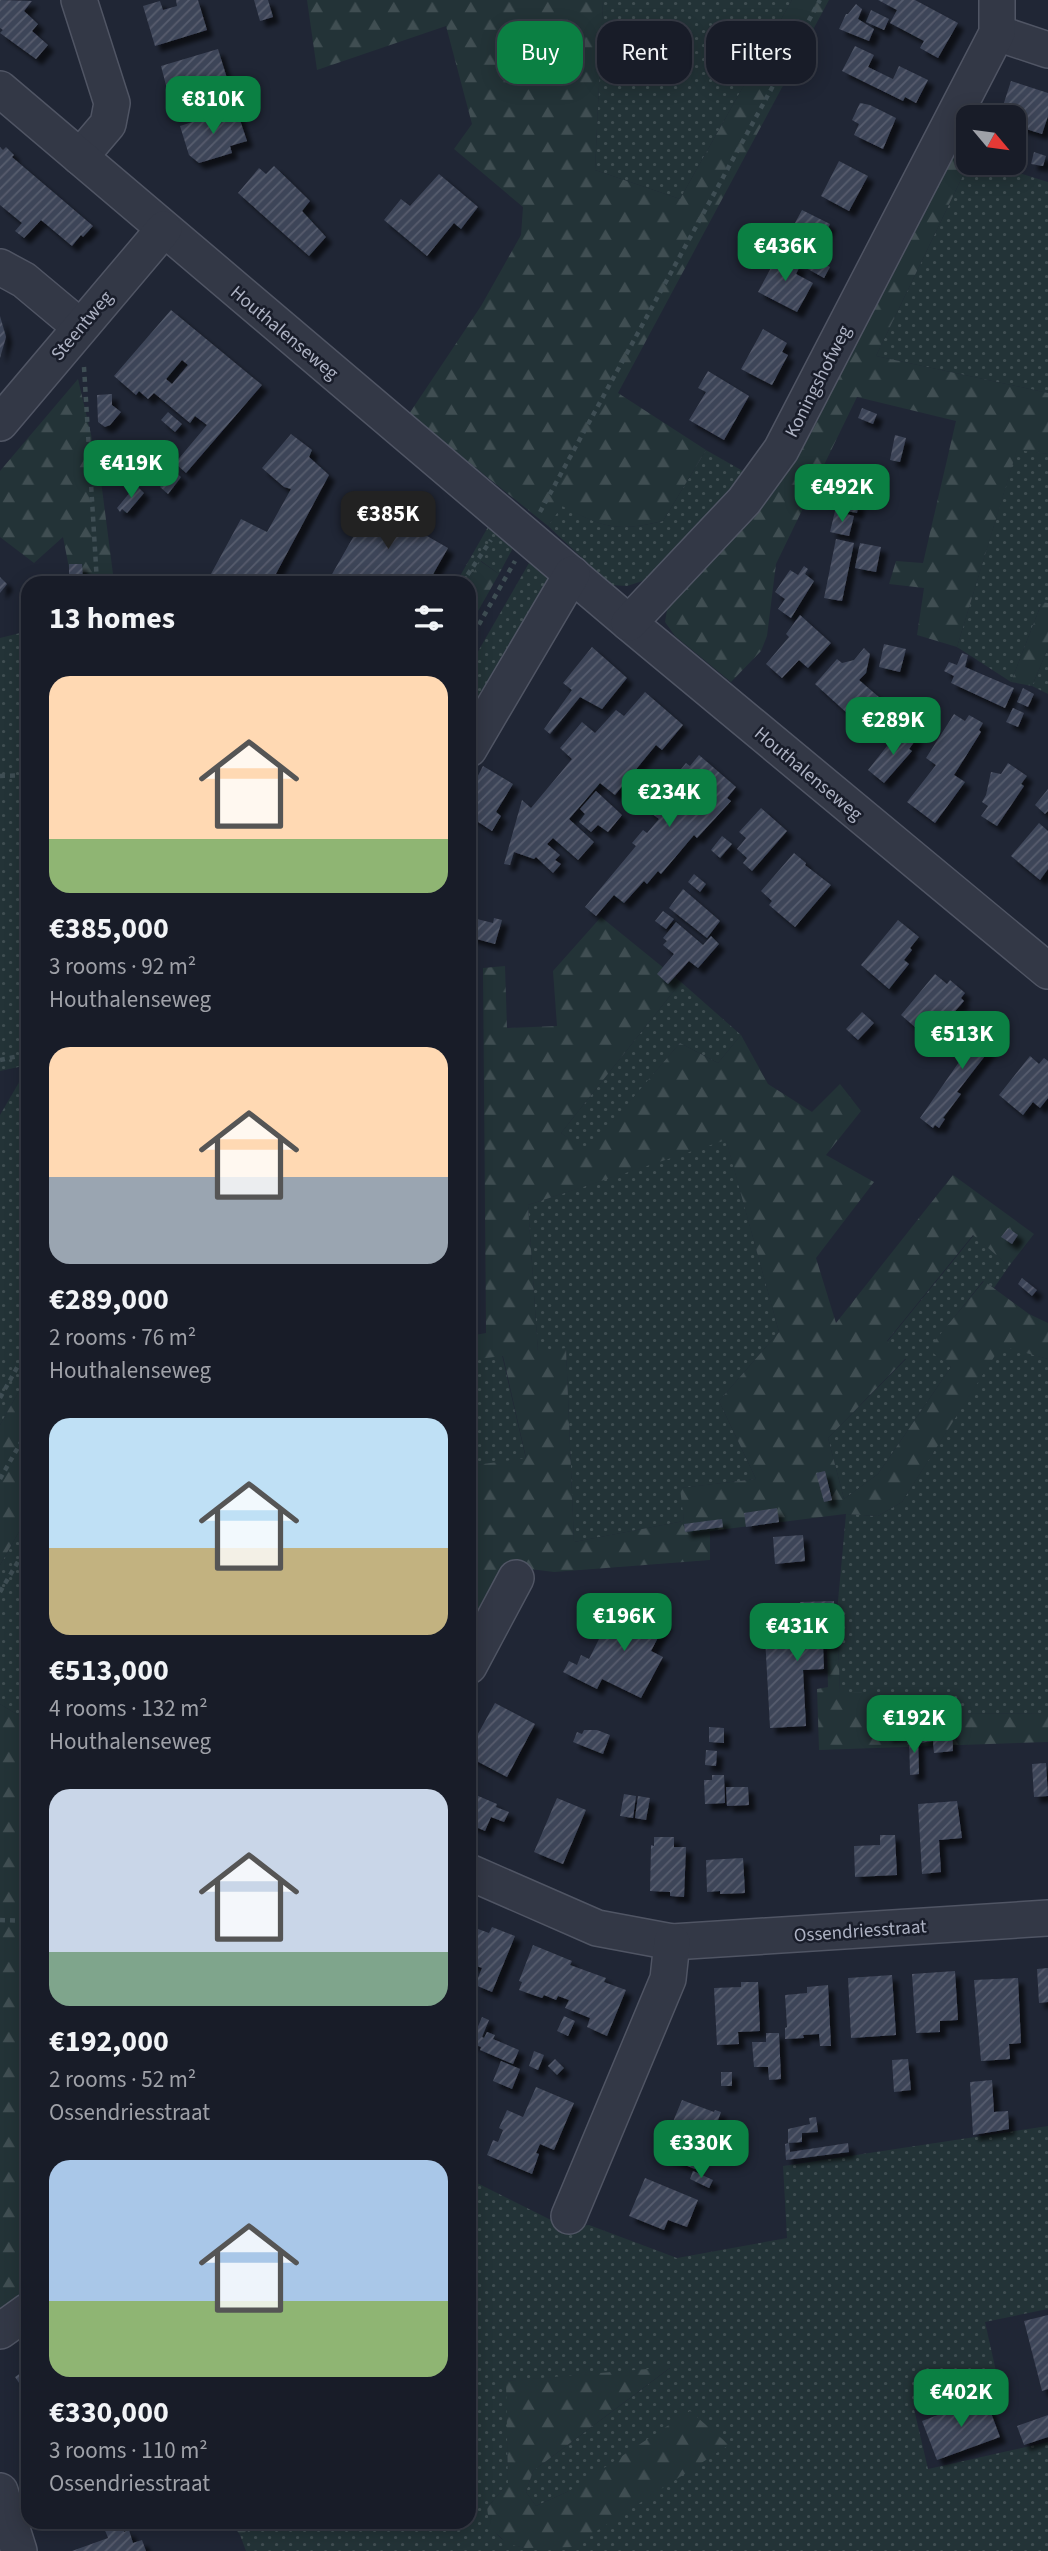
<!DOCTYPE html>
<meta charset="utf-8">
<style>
:root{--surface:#181c28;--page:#252934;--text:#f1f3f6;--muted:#9fa1a8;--line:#363a45;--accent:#0b8043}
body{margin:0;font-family:"Source Sans 3",sans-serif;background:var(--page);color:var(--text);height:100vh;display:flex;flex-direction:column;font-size:26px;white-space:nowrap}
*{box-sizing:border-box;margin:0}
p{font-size:23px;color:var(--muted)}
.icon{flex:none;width:38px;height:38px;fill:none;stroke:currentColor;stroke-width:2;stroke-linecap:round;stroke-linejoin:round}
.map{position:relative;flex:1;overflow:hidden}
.side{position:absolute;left:21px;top:576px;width:455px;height:1953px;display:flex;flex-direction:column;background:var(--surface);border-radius:21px;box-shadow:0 4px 18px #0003,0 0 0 2px var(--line)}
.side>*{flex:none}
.top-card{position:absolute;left:497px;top:21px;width:444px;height:63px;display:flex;gap:14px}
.needle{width:46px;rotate:119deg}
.tools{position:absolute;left:956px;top:105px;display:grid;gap:14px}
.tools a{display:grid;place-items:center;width:70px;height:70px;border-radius:14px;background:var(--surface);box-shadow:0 4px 18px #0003,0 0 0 2px var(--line);font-size:35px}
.price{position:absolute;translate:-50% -60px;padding:0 16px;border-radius:14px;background:var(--accent);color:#fff;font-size:23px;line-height:46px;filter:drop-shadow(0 2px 4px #0008)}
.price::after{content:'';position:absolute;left:50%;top:42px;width:21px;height:16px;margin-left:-10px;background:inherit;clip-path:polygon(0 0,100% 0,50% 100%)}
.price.selected{background:#222;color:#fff}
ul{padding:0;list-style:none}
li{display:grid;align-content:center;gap:14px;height:371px;padding:0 28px}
li span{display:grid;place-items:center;height:217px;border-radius:21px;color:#555}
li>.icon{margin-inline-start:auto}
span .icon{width:126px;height:126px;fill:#fffc;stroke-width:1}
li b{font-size:30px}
h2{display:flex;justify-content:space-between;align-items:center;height:84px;padding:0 28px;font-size:30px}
.pill{padding:0 24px;border-radius:21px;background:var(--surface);box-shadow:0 4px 18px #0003,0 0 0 2px var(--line);font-size:24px;line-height:63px}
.pill.selected{background:var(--accent);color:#fff}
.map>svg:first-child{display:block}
</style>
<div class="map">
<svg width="1048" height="2551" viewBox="0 0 1048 2551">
<defs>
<pattern id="grass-dots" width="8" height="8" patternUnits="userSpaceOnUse" patternTransform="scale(1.75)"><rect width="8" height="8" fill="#233337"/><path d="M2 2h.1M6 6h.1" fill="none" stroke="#404e52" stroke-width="1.8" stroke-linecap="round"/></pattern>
<pattern id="forest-firs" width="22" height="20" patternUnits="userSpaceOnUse" patternTransform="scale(1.75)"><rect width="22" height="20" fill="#233337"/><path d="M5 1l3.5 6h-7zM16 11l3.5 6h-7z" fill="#404e52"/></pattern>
<pattern id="building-hatch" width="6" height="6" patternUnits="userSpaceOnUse" patternTransform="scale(1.75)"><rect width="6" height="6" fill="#3e4558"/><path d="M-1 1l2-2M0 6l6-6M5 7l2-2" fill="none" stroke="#575d6e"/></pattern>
<filter id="shadow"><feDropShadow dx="6" dy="6" stdDeviation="2" flood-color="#0009"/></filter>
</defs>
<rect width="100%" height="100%" fill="#202635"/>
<g fill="url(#grass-dots)" fill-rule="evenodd">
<polygon points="603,0 792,0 680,199 595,170"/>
<polygon points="969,163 987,163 1048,182 1048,393 876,356"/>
<polygon points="1017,449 1048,454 1048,603 1042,602 1011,682 957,647"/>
<path d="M 706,450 L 748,474 L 652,578 L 627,586 L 611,585 L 548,526 L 562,505 C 602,528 617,532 663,521 Z"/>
<polygon points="488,527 513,548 499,574 481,561 468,583 456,583"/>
<polygon points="529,563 558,586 469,743 469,667"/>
<polygon points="28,631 28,1065 0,1071 0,638"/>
<polygon points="1048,648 1048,694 1032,686"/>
<polygon points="681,982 741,1035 718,1063 680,1043 587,1152 561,1133"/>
<polygon points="28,1067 28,1375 0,1425 0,1115"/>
<polygon points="726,1139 779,1332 719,1401 756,1479 681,1488 684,1521 574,1542 566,1349 538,1353 528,1205"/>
<polygon points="974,1235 1009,1266 994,1288 983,1281 929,1349 951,1367 878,1474 844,1499 828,1438 906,1359 887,1342"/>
<polygon points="1001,1345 1048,1359 1048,1713 878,1715 840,1694 837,1612 846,1514 878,1516 902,1502"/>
<polygon points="502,1355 526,1459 469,1466 469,1360"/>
<polygon points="28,1516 28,1721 0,1704 0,1565"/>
<path d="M 1048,2126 L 1048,2309 L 985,2322 L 1000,2389 L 914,2409 L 928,2469 L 1048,2442 L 1048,2551 L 246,2551 L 240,2535 L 267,2522 L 469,2522 L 469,2179 L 565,2227 L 589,2225 L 677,2258 L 787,2238 L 783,2166 ZM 670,2368 L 533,2471 L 526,2492 L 536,2506 L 569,2491 L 525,2548 C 499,2542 492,2534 487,2508 L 508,2483 L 507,2381 Z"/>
</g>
<g fill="url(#forest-firs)" fill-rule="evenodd">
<path d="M 307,0 L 603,0 L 595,170 L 680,199 L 792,0 L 829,0 L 618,393 L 706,450 L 663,521 C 617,532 603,528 562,506 L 548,526 L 409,414 L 481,306 L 521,235 L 523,207 L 454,149 L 472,124 L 446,26 L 317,70 Z"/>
<polygon points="954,147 968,155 969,163 876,356 1048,393 1048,454 1017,450 957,647 917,635 924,588 889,584 896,561 923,563 956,421 857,397 776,564 767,636 761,651 731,682 675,636 665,622 668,604"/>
<polygon points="78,379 100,473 113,574 132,583 72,583 63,537 34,563 0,537 0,471"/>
<polygon points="480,561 499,574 469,627 468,583"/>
<polygon points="1042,602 1048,603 1048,648 1032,686 1011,682"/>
<path d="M 601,917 L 681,982 L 561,1133 L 587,1151 L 680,1043 L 718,1063 L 741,1035 L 768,1084 L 812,1112 L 840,1084 L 861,1111 L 826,1155 L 874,1182 L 816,1258 L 836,1323 L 953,1175 L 1034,1234 L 1009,1266 L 973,1235 L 887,1341 L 906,1358 L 828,1438 L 844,1499 L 878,1474 L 951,1367 L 928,1349 L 984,1281 L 1029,1314 L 1048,1323 L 1048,1359 L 1001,1346 L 902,1502 L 878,1516 L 845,1514 L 710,1531 L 710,1560 L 554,1572 L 507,1566 L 469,1636 L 469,1466 L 526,1458 L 503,1356 L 469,1360 L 469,1336 L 486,1333 L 483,968 L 505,966 L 507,1028 L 557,1026 L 553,971 ZM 726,1140 L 779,1332 L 719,1401 L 756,1479 L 680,1488 L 684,1521 L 574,1542 L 566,1348 L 538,1352 L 528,1205 Z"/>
<polygon points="28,1375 28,1516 0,1565 0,1425"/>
<polygon points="837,1612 840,1693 879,1692 878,1715 1048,1713 1048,1742 819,1750 817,1689 828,1687 826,1614"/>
<polygon points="0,1704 28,1721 28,2298 0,2317"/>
<polygon points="671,2367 533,2471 526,2492 536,2506 569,2491 690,2411 729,2445 572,2547 525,2548 508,2544 490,2528 487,2508 508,2483 506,2381"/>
<polygon points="231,2522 267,2522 240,2535"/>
</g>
<g fill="url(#building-hatch)" fill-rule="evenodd" filter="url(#shadow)">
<polygon points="0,0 32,1 24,11 38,24 32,31 48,45 36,59 0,33 3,30 0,28"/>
<polygon points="176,0 198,0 207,30 155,46 143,6 160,1 163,10 177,6"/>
<polygon points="254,0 268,0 273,17 260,21"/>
<polygon points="878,0 915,0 958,23 938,58 920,48 924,41 890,23 897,10"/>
<polygon points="856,4 862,9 858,19 874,29 869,41 839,29 846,14 848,14"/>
<polygon points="871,10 889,19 884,30 866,22"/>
<polygon points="855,46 874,55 868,67 893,79 899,66 928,80 916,103 905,97 903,101 842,71"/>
<polygon points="218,49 230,88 199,98 202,107 174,116 161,66"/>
<polygon points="1011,81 1048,93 1048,116 1042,134 1013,125 1015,117 1001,112"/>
<polygon points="860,103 870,105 896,118 883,149 854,135 859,124 852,120"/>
<polygon points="236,108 247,141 230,146 232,153 199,163 189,155 180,126"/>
<polygon points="0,147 3,150 6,147 14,155 12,157 93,226 83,237 81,235 72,246 41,220 24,238 15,231 22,223 0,205"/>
<polygon points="1034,152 1046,156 1043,166 1031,164"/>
<polygon points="839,161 868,176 849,211 821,196"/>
<polygon points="274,166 310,201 302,211 326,237 309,256 238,193 259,168 266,174"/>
<polygon points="439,174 478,207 461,229 454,223 427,256 384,220 401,199 410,206"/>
<polygon points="802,210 830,224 812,258 830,267 824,278 806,268 810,259 783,245"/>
<polygon points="771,250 800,266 796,274 813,283 797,312 758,292 773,264 766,260"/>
<path d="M 171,310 L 262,385 L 186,473 L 175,463 L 207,425 L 195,416 L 190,423 L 154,393 L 148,399 L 139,391 L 136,395 L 114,376 ZM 182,360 L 188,365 L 172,384 L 166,379 Z"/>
<polygon points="0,316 6,337 0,358"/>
<polygon points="763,329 787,343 782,352 788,355 772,385 741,369"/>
<polygon points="708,371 749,396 724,440 689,420 706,392 698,388"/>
<polygon points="112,394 112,405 121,412 110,425 105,427 98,422 97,395"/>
<polygon points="862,408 877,414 873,424 858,418"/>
<polygon points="168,412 182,424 175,432 161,420"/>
<polygon points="291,434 312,450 309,457 329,475 271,583 206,583 241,519 267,532 291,489 284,487 262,468"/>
<polygon points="895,435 906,438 900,462 890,460"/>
<polygon points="174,471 181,477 168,494 160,487"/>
<polygon points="136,485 144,493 127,513 122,509 120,512 117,508"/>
<polygon points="376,497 417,521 413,528 448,548 428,583 327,583"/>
<polygon points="838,498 859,503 857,513 836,509"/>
<polygon points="835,511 854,516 849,536 830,532"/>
<polygon points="836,539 854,543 842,601 824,598"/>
<polygon points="860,543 881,547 876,572 855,568"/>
<polygon points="69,564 82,564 83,583 69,583"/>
<polygon points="804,566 808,569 805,574 814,581 791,618 778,609 785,599 775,592 790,570 798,575"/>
<polygon points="0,577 7,584 0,593"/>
<polygon points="800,615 831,643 808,668 799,660 782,678 766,664 789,637 786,634"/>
<polygon points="884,644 906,649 900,672 879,667"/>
<polygon points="592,647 627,678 602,709 580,697 550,734 544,729 572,690 563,683"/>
<polygon points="864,648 870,654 866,673 859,680 880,698 858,723 815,684 837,659 842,663 854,660"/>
<polygon points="962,653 968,655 965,667 1014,688 1005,708 951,683 954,676 944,671 949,662 957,665"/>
<polygon points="1023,688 1034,694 1028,707 1017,702"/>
<polygon points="645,692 683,725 662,750 656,745 615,795 600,783 569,819 594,842 578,860 553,838 547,844 560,855 555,860 561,864 553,873 536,857 534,859 514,852 510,865 504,864 522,800 531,808 572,759 560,748 582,722 595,733 616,710 624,716"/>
<polygon points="1013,708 1024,713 1018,727 1006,722"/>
<polygon points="954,714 965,721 969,715 983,723 979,730 981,732 954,775 965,782 935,823 907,802 936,765 926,758"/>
<polygon points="904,727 917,738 909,749 912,751 884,783 868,770 887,746 894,751 902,740 897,735"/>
<polygon points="699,755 736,787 727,798 731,801 697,838 694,835 661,874 658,871 647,884 644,881 624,903 614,895 596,916 585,907 636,846 632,843 643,830 647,833 659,819 647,810 686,763 690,766"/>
<polygon points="1008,763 1027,776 1021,784 1024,786 997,826 981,816 988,806 982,802 986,795 991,772 1001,774"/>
<polygon points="483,766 513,784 496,812 501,816 492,831 469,816 469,793"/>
<polygon points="1048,789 1048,811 1045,814 1035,805"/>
<polygon points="596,791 622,815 608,832 598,825 591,832 579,822 585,814 580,809"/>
<polygon points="761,808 787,831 752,871 743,863 747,858 737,849 746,838 739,832"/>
<polygon points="1039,823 1048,831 1048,869 1040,880 1011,856"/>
<polygon points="722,836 732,844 720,858 711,850"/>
<polygon points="794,853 806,863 805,865 831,885 795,927 769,905 772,901 761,891"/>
<polygon points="694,874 706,884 700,892 688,882"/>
<polygon points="683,889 720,921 707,938 669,908"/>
<polygon points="663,911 674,919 666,929 655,921"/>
<polygon points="469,917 493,923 494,918 502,920 495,944 469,937"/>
<polygon points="898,920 919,937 910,948 912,950 904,960 909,964 889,989 861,965"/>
<polygon points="676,922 703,945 711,936 719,944 698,968 689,961 668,984 657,974 674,954 663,945 667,941 663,938"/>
<polygon points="935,974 947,984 950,980 965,993 961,998 964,1001 930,1040 901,1015"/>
<polygon points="862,1012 874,1023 858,1040 846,1029"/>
<polygon points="981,1017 1002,1034 957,1092 961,1094 943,1118 945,1119 939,1128 935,1125 933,1128 920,1118 966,1052 958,1046"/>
<polygon points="1030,1056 1039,1064 1044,1058 1048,1061 1048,1098 1040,1108 1033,1102 1023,1115 999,1095"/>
<polygon points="1008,1228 1018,1235 1012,1244 1001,1237"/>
<polygon points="1022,1278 1037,1290 1032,1296 1018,1284"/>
<polygon points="825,1471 832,1500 824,1502 816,1473"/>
<polygon points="777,1508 779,1522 746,1527 744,1513"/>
<polygon points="722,1519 723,1527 685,1532 684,1524"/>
<polygon points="803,1535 805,1561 775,1564 773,1537"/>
<polygon points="649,1597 660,1602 653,1616 666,1622 651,1651 663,1657 641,1698 602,1679 597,1689 563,1672 569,1661 577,1665 581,1655 589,1659 601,1635 606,1638 623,1606 640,1615"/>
<polygon points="834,1601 833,1645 823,1645 824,1669 803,1670 806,1726 770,1728 765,1637 802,1636 800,1602"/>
<polygon points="495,1703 535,1724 507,1777 469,1757 469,1750"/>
<polygon points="940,1718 940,1730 952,1730 953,1751 934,1753 933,1741 919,1743 919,1738 923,1738 923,1731 926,1731 925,1719"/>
<polygon points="709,1727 724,1728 724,1743 709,1742"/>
<polygon points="901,1728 901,1736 886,1737 886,1729"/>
<polygon points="584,1730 597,1730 610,1735 603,1754 573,1742 577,1732 582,1734"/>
<polygon points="909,1736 918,1736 919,1774 910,1775"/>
<polygon points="706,1750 717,1751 716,1766 705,1765"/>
<polygon points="1046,1763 1048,1796 1034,1797 1032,1764"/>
<polygon points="712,1775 724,1775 725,1803 705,1804 704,1780 712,1780"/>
<polygon points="726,1787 748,1787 749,1805 727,1806"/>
<polygon points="469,1792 497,1804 496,1807 509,1812 504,1822 491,1817 485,1831 469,1824"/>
<polygon points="624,1794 636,1796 633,1818 620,1816"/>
<polygon points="638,1796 650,1798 646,1820 635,1818"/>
<polygon points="557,1798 586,1810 563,1864 534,1852"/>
<polygon points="957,1801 962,1838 939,1840 941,1872 922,1874 918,1804"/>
<polygon points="880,1835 895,1835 897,1875 855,1877 854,1846 880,1845"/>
<polygon points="654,1837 674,1837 674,1847 686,1847 684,1897 670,1896 670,1892 650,1891 651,1845 654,1846"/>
<polygon points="743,1858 745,1893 720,1894 720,1891 707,1892 706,1860"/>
<polygon points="470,1926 489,1933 492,1927 515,1936 492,1992 475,1985 482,1968 469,1963"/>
<polygon points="533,1945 572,1961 570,1965 606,1978 604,1982 626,1990 607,2036 587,2027 590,2018 565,2008 569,2000 558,1996 556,2000 544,1995 542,1998 519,1990 522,1982 519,1981"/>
<polygon points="1048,1968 1048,2002 1039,2003 1037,1969"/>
<polygon points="955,1971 958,2020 940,2021 940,2032 916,2033 912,1974"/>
<polygon points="892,1975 896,2035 851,2038 848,1978"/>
<polygon points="1018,1978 1021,2043 1009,2044 1010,2059 981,2061 974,1980"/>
<polygon points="741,1982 758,1982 760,2031 738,2032 739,2044 717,2045 714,1988 741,1987"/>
<polygon points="828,1985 831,2046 820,2046 819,2034 803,2035 804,2038 785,2039 785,2028 787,2027 785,1995 807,1993 807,1987"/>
<polygon points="564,2016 575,2021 568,2036 557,2031"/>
<polygon points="482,2017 489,2020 482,2037 484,2038 487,2032 495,2035 493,2039 519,2050 513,2064 480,2050 481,2047 471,2043"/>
<polygon points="766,2033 779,2033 781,2079 769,2080 768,2067 754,2067 752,2042 766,2042"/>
<polygon points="534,2051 544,2055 538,2070 529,2066"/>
<polygon points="555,2059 564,2068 557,2075 548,2066"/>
<polygon points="908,2059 911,2090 894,2092 892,2060"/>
<polygon points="501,2061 520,2069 512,2089 493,2081"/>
<rect x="721" y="2072" width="11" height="14"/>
<polygon points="992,2080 994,2112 1008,2111 1009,2129 973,2135 970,2082"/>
<polygon points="536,2087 574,2103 554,2150 540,2144 536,2153 539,2154 532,2174 487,2155 493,2140 498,2142 503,2130 499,2128 507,2110 523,2117"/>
<polygon points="682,2100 714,2112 715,2110 721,2112 714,2131 711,2130 695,2169 654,2153 658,2142 655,2141 663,2121 672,2124"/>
<polygon points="816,2117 818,2132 802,2133 802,2142 788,2143 788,2129 810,2124 809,2118"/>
<polygon points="789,2143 790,2152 848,2143 849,2152 786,2160 785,2144"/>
<polygon points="693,2171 713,2180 709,2188 690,2179"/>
<polygon points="645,2178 698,2200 687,2227 668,2220 664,2230 629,2216"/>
<polygon points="1048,2315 1048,2389 1042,2391 1024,2321"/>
<polygon points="28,2368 28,2396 15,2377"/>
<polygon points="985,2397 1000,2437 937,2460 922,2421"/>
<polygon points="1048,2415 1048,2437 1024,2445 1017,2426"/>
<polygon points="114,2522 121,2522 124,2532 129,2530 133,2543 142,2540 146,2551 72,2551 108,2538 103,2525"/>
</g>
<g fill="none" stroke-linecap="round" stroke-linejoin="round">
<g stroke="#505564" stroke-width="38">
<g id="minor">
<polyline points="79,0 112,103 108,124 80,157"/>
<polyline points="997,33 1048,50"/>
<polyline points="0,89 629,623 1048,971"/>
<polyline points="0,267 24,280 79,326"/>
<polyline points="0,423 164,229"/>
<polyline points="629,623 744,501 781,450 997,33 997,0"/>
<polyline points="469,749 572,574"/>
<polyline points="469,1666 516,1578"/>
<polyline points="469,1872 597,1928 672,1942 1048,1918"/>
<polyline points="569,2216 668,1979 672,1942"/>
<polyline points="0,2331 28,2311"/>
<polyline points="0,2491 19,2551"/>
</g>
</g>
<g stroke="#3f4e54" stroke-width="4.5" stroke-dasharray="5 5" stroke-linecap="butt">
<polyline points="84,367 97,583"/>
<polyline points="540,512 820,0"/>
<polyline points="462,583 491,540"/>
<polyline points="469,642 515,561"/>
<polyline points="0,776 28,775"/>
<polyline points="0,1060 28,1054"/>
<polyline points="0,1398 28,1348"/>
<polyline points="0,1479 28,1430"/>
<polyline points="0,1592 28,1545"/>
<polyline points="0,1920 28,1921"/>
</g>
<use href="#minor" stroke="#333846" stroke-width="35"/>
</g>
<g text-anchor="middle" stroke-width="5" stroke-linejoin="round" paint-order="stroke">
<g font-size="19" fill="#adb2c3" stroke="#191d2a">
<text transform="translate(81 325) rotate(-50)" y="7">Steentweg</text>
<text transform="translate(285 332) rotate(40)" y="7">Houthalenseweg</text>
<text transform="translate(817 381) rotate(-63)" y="7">Koningshofweg</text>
<text transform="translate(809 773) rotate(40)" y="7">Houthalenseweg</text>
<text transform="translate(860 1930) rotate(-4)" y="7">Ossendriesstraat</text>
</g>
</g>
</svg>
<div class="tools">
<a><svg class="needle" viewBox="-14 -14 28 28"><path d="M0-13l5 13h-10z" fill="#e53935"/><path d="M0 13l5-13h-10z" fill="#9fa1a8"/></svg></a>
</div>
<b class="price" style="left:213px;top:136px">€810K</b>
<b class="price" style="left:785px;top:283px">€436K</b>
<b class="price" style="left:131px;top:500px">€419K</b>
<b class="price" style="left:842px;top:524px">€492K</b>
<b class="price selected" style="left:388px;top:551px">€385K</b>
<b class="price" style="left:893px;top:757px">€289K</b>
<b class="price" style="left:669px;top:829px">€234K</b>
<b class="price" style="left:962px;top:1071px">€513K</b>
<b class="price" style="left:624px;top:1653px">€196K</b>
<b class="price" style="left:797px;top:1663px">€431K</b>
<b class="price" style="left:914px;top:1755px">€192K</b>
<b class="price" style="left:701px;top:2180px">€330K</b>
<b class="price" style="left:961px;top:2429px">€402K</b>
<div class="top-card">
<a class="pill selected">Buy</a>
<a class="pill">Rent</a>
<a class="pill">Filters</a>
</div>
<section class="side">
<h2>13 homes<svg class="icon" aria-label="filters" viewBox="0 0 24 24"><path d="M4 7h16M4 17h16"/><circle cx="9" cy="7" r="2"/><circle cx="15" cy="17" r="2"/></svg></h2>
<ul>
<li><span style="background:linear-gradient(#ffd9b3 75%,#8fb573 0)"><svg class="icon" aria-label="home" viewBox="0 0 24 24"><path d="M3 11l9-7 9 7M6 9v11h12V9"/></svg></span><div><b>€385,000</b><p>3 rooms · 92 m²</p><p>Houthalenseweg</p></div></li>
<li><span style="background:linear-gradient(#ffd9b3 60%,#9aa5b1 0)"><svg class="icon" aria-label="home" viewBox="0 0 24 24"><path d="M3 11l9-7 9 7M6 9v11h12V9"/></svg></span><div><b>€289,000</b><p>2 rooms · 76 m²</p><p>Houthalenseweg</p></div></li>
<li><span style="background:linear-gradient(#bfe0f5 60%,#c2b280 0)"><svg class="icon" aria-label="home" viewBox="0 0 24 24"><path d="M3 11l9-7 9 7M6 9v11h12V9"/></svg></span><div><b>€513,000</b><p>4 rooms · 132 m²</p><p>Houthalenseweg</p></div></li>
<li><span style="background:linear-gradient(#c9d6e8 75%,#7fa58c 0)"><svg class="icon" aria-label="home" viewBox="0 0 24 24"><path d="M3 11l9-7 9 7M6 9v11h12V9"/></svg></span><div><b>€192,000</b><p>2 rooms · 52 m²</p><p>Ossendriesstraat</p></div></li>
<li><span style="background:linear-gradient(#a9c7e8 65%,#8fb573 0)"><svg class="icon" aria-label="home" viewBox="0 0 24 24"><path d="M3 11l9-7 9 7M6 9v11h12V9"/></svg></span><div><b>€330,000</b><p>3 rooms · 110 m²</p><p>Ossendriesstraat</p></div></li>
</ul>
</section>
</div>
